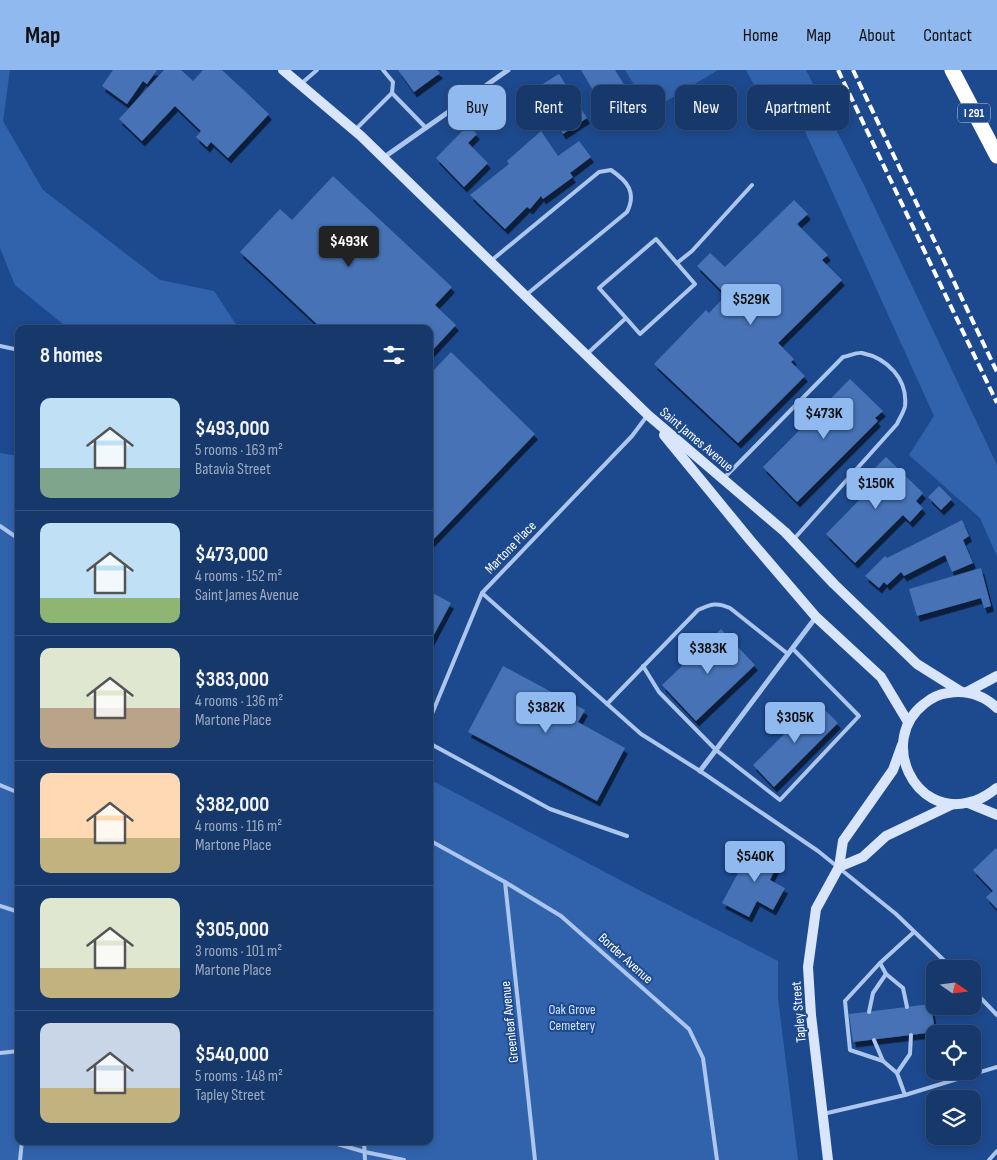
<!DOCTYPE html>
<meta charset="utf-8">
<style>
:root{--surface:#16386a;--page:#1f3f70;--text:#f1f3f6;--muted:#9eacc1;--line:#35527e;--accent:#90b9f0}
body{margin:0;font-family:"Sofia Sans Condensed",sans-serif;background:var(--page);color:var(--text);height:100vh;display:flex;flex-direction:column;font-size:19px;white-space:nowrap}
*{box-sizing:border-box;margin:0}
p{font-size:16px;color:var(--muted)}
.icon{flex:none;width:28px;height:28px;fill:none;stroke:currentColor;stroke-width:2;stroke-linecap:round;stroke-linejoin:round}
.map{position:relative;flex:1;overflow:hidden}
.panel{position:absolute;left:15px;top:255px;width:418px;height:820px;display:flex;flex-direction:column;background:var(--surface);border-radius:10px;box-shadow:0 2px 8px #0003,0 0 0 1px var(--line)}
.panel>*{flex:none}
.guide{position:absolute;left:448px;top:15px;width:474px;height:45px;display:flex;gap:10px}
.needle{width:32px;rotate:104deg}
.controls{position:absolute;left:926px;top:890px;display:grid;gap:10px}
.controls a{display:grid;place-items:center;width:55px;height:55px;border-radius:10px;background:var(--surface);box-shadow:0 2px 8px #0003,0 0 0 1px var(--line);font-size:25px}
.price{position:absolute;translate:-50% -42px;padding:0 11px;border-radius:5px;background:var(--accent);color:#111;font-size:16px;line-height:32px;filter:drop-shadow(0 1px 2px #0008)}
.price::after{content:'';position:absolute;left:50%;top:30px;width:15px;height:11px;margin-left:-8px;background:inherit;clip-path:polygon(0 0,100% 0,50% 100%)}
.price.active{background:#222;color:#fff}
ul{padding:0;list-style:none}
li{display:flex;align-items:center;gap:15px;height:125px;padding:0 25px}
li+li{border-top:1px solid var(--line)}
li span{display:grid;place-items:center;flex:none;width:140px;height:100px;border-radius:10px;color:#555}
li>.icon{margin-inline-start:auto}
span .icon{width:60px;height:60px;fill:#fffc;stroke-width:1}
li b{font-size:21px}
h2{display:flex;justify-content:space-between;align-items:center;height:60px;padding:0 25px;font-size:21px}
.tag{padding:0 18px;border-radius:10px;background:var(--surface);box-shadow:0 2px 8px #0003,0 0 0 1px var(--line);font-size:18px;line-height:45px}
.tag.active{background:var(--accent);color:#111}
header{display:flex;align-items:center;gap:30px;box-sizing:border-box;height:70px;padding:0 25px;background:var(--accent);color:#111}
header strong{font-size:24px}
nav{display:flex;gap:28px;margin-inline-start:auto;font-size:18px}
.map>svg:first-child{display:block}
</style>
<header>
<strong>Map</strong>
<nav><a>Home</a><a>Map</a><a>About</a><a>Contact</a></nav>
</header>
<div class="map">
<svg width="997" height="1090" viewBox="0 0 997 1090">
<defs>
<filter id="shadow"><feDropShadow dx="3" dy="5.5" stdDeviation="0" flood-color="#0009"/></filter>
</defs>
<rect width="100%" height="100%" fill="#1d4a8e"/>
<g fill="#3163ac">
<polygon points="0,0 10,0 3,51 43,120 160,210 214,221 239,259 69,259 15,215 0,178"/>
<polygon points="625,0 718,0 650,41"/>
<polygon points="746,0 806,0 865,117 997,395 997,486 980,448 909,385 934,346 803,57 774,52"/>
<polygon points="0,383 19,386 19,1071 429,1071 429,709 635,818 778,891 778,928 798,1090 0,1090"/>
</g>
<g fill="#4673b6" filter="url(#shadow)">
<polygon points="113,0 157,0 147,14 143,11 127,34 102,16"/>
<polygon points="164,0 181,0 193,11 203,0 222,0 269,44 228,88 211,72 207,77 196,67 201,61 175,36 142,71 119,49"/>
<polygon points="398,0 437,0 440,3 414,22"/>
<polygon points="581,0 615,0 625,16 599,31"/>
<polygon points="559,4 587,48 563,64 539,27 541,25 536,18"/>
<polygon points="468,55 477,64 468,73 488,93 464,117 436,88"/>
<polygon points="541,61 558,86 579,71 591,87 570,103 573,107 543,129 541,126 530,139 527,137 505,159 470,125 509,94 507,91"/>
<polygon points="333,106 452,217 435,235 456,255 429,284 429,259 316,259 319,256 240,182 280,139 292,150"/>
<polygon points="794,130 808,144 797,154 828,185 822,190 842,210 778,273 794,289 791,292 805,306 738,373 654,294 706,240 709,243 726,225 697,196 710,183 725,197"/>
<polygon points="451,282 535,364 430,473 429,305"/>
<polygon points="850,309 883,341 875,348 878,351 797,432 763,397"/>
<polygon points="886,387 923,423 916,431 923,438 910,452 903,445 855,493 826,464 866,423 858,415"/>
<polygon points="939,416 952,429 941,440 928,427"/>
<polygon points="962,450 969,466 963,470 973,493 952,502 945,485 904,506 901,502 887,515 884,512 879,518 865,506 885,486 887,488"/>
<polygon points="981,498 991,536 984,538 981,528 917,546 909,519"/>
<polygon points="429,521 451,533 429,574"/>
<polygon points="721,559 755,595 696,651 662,615"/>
<polygon points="503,596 585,640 578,652 625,678 597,731 468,662"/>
<polygon points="817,632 838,653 774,717 753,695"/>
<polygon points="753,775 780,789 770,810 785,818 773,840 757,831 749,847 722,833"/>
<polygon points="996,778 997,780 997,839 986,827 993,821 973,800"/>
<polygon points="931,934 935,962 853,972 849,944"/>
</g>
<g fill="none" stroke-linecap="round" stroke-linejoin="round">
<g stroke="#acc6ed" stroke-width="4">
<polyline points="302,13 317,0"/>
<polyline points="392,23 426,58"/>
<polyline points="356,59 392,23 393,12 383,0"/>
<path d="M 492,190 L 599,102 L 611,100 C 627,111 637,122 627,142 L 526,225"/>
<polyline points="677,193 692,181 752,115"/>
<polyline points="0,276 19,280"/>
<polyline points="588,283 626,248 640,264 695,214 656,169 599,218 626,248"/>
<path d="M 724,408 L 843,287 C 849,286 857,282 862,283 C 887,288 908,309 905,336 C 904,342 899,349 897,354 L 793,470"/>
<polyline points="0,456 19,469"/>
<polyline points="482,523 641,664 700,701 818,781 896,844 953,899"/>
<polyline points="643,596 659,622 716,680 780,730 859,646 793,579"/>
<path d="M 607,634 L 698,540 C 711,534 717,532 730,538 L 788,584"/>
<polyline points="429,651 482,523 632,366 647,346"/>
<polyline points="429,673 550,739 627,766"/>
<polyline points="0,715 19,723"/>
<polyline points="429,770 505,812 561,846 689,959 703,988 717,1090"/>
<polyline points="505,812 535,1090"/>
<polyline points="0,836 19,842"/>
<polyline points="880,893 886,904 903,918 907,937"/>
<polyline points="972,919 997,945"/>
<polyline points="869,942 873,923 886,904"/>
<polyline points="874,970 883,991 897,1003 905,1025"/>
<polyline points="0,983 19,981"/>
<polyline points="883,991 850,980 845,931 880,893 914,862"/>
<polyline points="897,1003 910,984 911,965"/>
<polyline points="823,1044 905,1025 997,997"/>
<polyline points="327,1071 365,1082 404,1090"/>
<polyline points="364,1071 365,1090"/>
<polyline points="20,1090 22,1071"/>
<polyline points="989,1090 997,1081"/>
</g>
<g stroke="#acc6ed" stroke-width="5">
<polyline points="383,88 508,0"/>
<polyline points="700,701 816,547"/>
</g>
<g stroke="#d8e5fa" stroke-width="10">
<polyline points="283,0 361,66 648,345 785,462 834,514 917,594 960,621"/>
<polyline points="664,365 750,470 816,547 881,607 908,652"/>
<polyline points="967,622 997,606"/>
<path d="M 997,638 C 983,625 966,620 948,623 C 939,624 930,629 924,634 C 878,670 914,748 970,732 C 981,730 988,724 997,718"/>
<polyline points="968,733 997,745"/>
<polyline points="839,797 863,787 886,766 953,734"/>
<polyline points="828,1090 811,945 808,897 816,839 839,797 843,771 893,700 902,675"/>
</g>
<polyline stroke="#fff" stroke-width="15" points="952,0 997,86"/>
<g stroke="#fff" stroke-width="4" stroke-dasharray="9 4" stroke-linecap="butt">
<polyline points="838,0 997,333"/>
<polyline points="853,0 997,302"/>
</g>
</g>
<g text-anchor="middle" stroke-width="4" stroke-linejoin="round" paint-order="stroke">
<rect fill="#1d4a8e" stroke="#bbc9dd" stroke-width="1" x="958" y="33.5" width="32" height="19" rx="4"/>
<g font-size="12" font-weight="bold" fill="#fff">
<text x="974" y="47">I 291</text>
</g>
<g font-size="14" fill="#fff" stroke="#1d4a8e">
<text transform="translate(697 369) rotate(40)" y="5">Saint James Avenue</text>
<text transform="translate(510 477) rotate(-46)" y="5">Martone Place</text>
<text transform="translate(626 888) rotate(42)" y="5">Border Avenue</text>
<text transform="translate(798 942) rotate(-95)" y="5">Tapley Street</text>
<text transform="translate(509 952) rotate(-96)" y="5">Greenleaf Avenue</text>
</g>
<g font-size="14" fill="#d1e2f9" stroke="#1d4a8e">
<text x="572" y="944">Oak Grove<tspan x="572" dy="16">Cemetery</tspan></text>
</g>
</g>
</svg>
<div class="controls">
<a><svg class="needle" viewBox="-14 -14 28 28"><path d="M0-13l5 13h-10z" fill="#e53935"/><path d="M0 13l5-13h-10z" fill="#9eacc1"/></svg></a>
<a><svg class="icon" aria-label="locate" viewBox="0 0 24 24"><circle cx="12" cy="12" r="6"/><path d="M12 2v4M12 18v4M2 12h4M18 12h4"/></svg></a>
<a><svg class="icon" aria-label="layers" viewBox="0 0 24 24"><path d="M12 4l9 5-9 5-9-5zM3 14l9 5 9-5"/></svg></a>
</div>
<b class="price active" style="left:349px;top:198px">$493K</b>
<b class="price" style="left:751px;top:256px">$529K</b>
<b class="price" style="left:824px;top:370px">$473K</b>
<b class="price" style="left:876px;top:440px">$150K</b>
<b class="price" style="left:708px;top:605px">$383K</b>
<b class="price" style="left:546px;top:664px">$382K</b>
<b class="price" style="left:795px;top:674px">$305K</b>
<b class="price" style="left:755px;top:813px">$540K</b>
<div class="guide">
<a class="tag active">Buy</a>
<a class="tag">Rent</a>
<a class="tag">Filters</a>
<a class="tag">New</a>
<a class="tag">Apartment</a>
</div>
<section class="panel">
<h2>8 homes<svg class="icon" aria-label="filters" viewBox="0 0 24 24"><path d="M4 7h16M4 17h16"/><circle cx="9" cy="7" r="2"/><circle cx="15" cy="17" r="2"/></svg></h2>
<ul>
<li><span style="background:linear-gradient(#bfe0f5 70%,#7fa58c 0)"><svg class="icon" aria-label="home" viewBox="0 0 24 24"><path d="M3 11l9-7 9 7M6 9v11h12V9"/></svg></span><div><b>$493,000</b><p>5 rooms · 163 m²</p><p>Batavia Street</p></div></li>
<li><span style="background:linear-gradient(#bfe0f5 75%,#8fb573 0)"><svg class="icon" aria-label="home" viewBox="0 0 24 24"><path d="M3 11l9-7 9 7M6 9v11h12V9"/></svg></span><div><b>$473,000</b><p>4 rooms · 152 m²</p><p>Saint James Avenue</p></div></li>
<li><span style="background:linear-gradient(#dfe7d0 60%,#b9a48a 0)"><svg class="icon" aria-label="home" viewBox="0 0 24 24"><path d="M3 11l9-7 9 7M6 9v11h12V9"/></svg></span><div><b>$383,000</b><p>4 rooms · 136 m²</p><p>Martone Place</p></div></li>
<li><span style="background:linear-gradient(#ffd9b3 65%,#c2b280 0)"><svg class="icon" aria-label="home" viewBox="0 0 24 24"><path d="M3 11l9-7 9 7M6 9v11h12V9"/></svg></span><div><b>$382,000</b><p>4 rooms · 116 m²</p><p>Martone Place</p></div></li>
<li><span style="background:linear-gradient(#dfe7d0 70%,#c2b280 0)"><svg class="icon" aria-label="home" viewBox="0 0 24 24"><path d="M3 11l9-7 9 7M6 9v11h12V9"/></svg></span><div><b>$305,000</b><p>3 rooms · 101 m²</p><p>Martone Place</p></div></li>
<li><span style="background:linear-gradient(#c9d6e8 65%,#c2b280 0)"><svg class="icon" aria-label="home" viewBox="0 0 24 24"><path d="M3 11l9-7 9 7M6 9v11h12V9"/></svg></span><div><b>$540,000</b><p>5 rooms · 148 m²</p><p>Tapley Street</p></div></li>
</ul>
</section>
</div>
